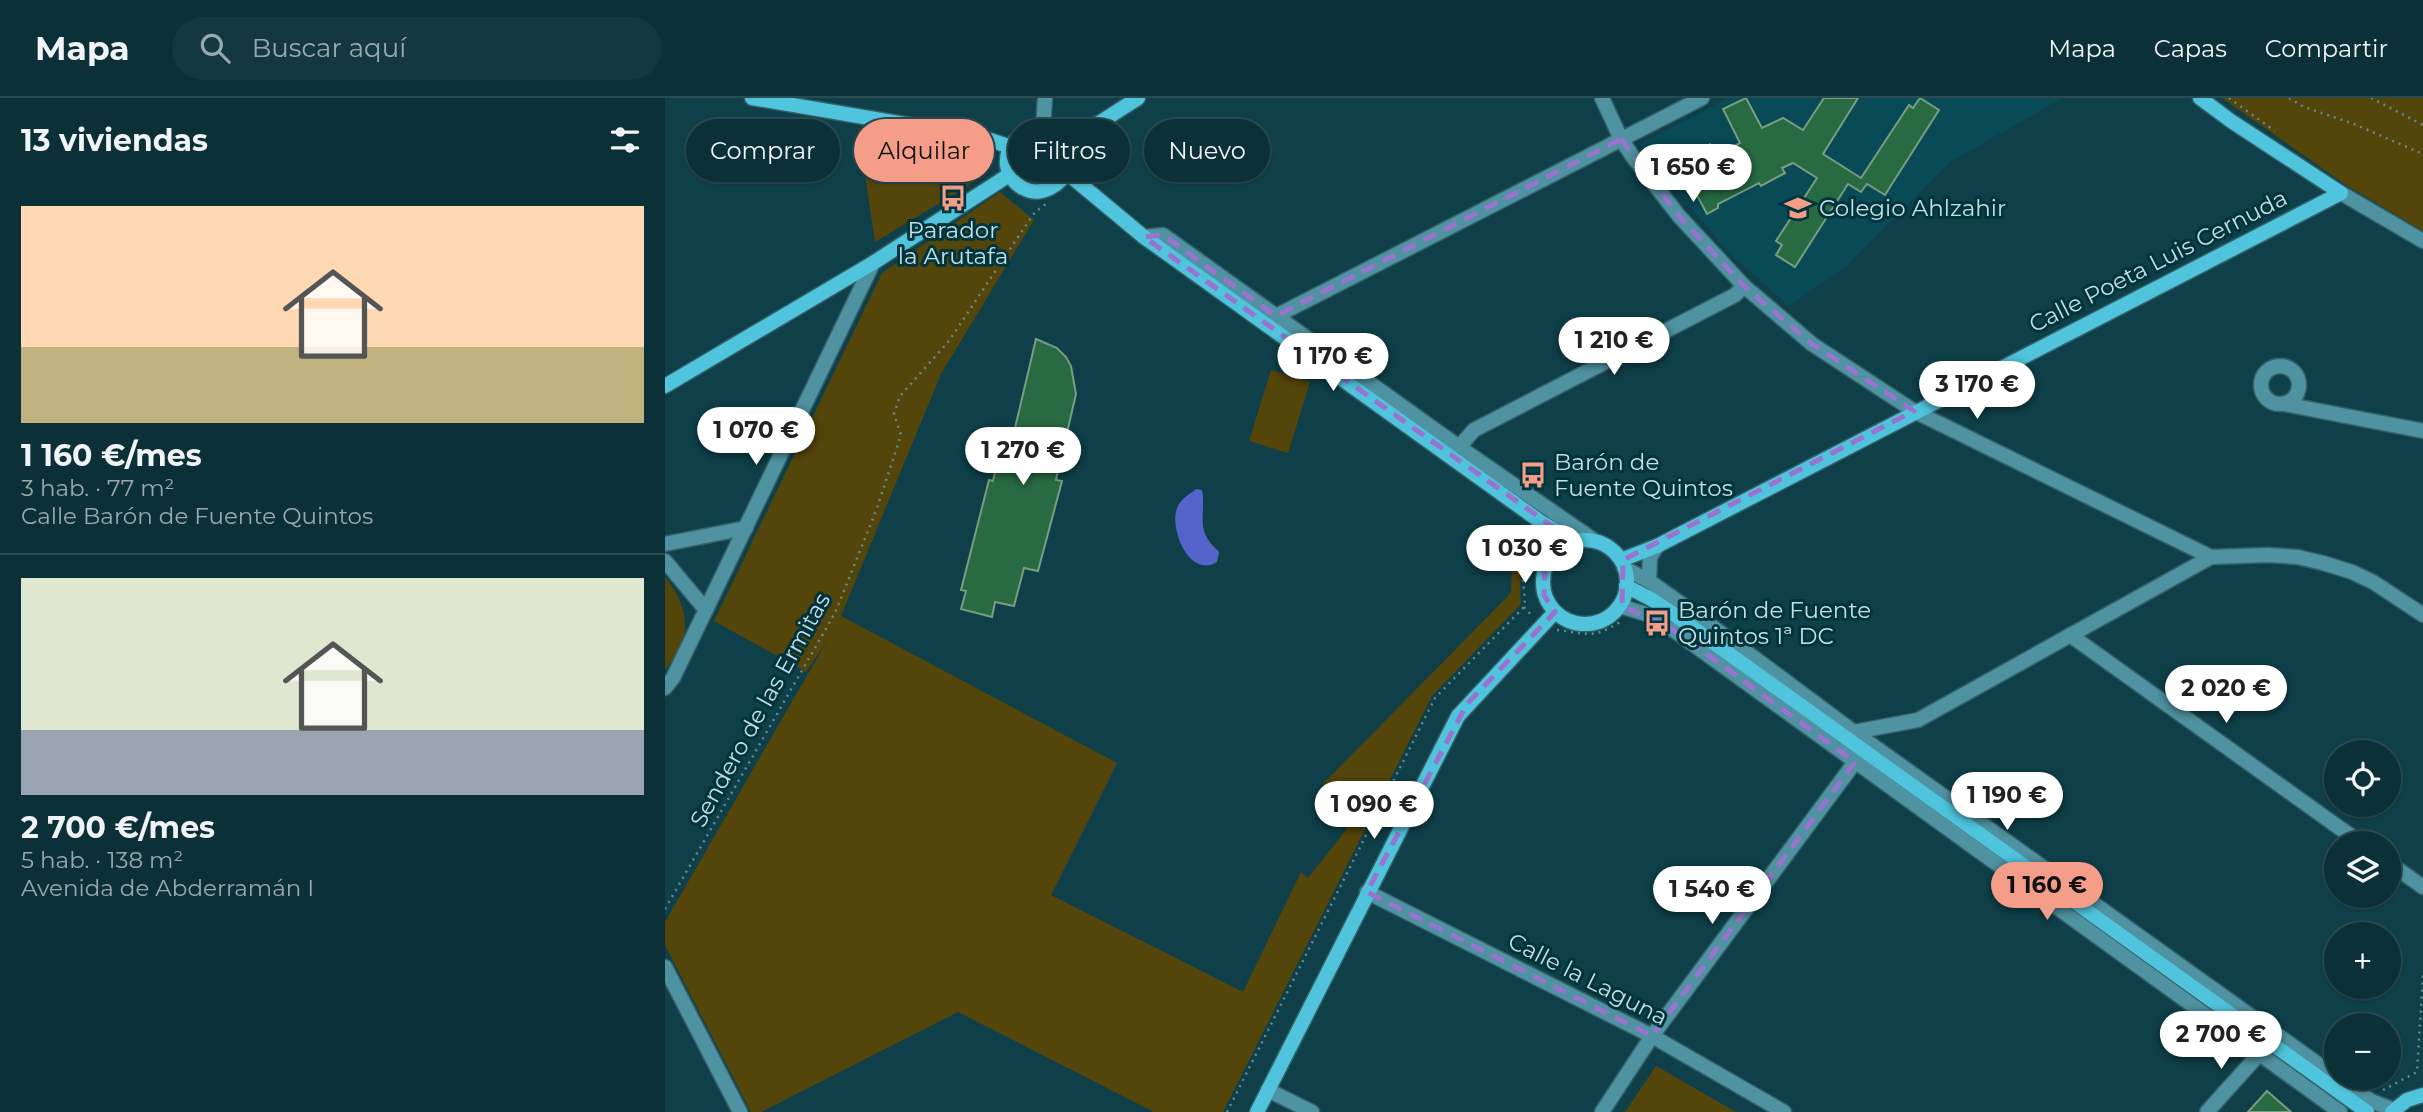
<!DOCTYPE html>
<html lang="es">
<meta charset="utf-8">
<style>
:root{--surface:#0b3037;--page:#14383f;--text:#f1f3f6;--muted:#9aa9ad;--line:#2b4b52;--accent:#f49e8a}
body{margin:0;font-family:Montserrat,sans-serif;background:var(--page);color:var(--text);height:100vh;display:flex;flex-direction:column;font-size:26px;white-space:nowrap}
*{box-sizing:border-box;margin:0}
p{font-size:23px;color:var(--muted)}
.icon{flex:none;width:38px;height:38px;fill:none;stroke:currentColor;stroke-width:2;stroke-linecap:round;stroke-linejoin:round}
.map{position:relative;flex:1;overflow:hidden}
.drawer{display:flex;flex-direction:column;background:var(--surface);width:665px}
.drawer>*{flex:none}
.top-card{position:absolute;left:21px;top:21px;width:665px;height:63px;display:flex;gap:14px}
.fabs{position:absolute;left:1659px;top:642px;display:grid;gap:14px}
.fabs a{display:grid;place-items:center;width:77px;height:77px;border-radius:50%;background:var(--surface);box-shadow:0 2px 5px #0004,0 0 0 2px var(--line);font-size:35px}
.price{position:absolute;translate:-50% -60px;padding:0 16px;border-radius:24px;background:#fff;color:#222;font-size:23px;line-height:46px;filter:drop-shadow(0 2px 4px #0008)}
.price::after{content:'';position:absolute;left:50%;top:42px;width:21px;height:16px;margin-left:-10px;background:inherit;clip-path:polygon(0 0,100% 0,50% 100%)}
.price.selected{background:var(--accent);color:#111}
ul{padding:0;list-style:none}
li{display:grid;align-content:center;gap:14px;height:371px;padding:0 21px}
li+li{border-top:2px solid var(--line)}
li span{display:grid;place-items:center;height:217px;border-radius:0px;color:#555}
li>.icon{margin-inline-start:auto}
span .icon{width:126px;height:126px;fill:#fffc;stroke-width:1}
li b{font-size:30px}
h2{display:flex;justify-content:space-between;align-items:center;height:84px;padding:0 21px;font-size:30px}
.tag{padding:0 24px;border-radius:32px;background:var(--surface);box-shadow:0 2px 5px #0004,0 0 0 2px var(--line);font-size:24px;line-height:63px}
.tag.selected{background:var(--accent);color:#111}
header{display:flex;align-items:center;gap:42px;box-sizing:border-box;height:98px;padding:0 35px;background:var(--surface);border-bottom:2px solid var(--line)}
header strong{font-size:33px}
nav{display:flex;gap:38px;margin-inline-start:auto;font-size:24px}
.search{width:490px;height:63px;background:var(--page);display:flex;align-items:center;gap:18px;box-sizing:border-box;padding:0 24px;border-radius:38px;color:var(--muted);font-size:26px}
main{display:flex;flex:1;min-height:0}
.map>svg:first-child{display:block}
</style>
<header>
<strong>Mapa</strong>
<div class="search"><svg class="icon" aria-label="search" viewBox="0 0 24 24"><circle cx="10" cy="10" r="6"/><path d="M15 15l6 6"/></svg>Buscar aquí</div>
<nav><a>Mapa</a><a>Capas</a><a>Compartir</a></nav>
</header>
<main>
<section class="drawer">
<h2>13 viviendas<svg class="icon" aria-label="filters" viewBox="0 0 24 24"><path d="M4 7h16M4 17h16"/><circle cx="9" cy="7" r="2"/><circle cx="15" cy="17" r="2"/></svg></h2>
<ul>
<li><span style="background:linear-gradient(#ffd9b3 65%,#c2b280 0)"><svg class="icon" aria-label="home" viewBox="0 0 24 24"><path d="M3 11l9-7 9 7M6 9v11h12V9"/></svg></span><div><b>1 160 €/mes</b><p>3 hab. · 77 m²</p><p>Calle Barón de Fuente Quintos</p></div></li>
<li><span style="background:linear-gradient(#dfe7d0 70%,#9aa5b1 0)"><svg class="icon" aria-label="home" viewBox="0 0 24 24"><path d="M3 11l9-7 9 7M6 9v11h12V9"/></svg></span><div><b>2 700 €/mes</b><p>5 hab. · 138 m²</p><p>Avenida de Abderramán I</p></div></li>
</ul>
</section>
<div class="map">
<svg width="1758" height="1014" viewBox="0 0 1758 1014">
<rect width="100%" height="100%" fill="#0f4049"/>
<polygon fill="#084a56" points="1063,0 1398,0 1285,64 1184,166 1124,208 1064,155 974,47"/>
<g fill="#54450b">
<polygon points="1557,0 1758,0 1758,133 1681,87"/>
<polygon points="193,30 309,50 320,56 324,69 316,80 210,144"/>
<path d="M 335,94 L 369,122 L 276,276 L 176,518 L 452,665 L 386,797 L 578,894 L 636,774 L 643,780 L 693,717 L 658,686 L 846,495 L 847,465 L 862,437 L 865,448 C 855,468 854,484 856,506 L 767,598 L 558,1014 L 489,1014 L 293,914 L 96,1014 L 86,1014 L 0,847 L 0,824 L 162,543 L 141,574 L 49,523 L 217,175 Z"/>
<polygon points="606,272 645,284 623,355 584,343"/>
<path d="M 0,479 C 16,498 26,523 16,548 C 13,556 5,565 0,572 Z"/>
<polygon points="991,968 1071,1014 960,1014"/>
</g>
<path fill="#5464cb" d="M 531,391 L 537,392 C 540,407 535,424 540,436 C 543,443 549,449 554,454 L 552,464 C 525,481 504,432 512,410 C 516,400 524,397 531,391 Z"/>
<g fill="#286b42" stroke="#7a9c83" stroke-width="2">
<polygon points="1081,0 1097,30 1118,20 1138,32 1159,0 1193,0 1158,56 1196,80 1244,7 1248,10 1255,0 1274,12 1220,97 1202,86 1196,94 1183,86 1130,169 1111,157 1117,147 1111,143 1152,80 1128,65 1117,70 1120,75 1096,88 1094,85 1053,106 1053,110 1042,116 1019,73 1035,65 1030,54 1045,46 1048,51 1058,47 1060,53 1075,45 1058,11"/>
<polygon points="371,241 392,250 401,259 406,268 411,296 391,382 397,383 373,473 359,470 349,508 330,504 327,519 296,511 301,493 296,492 324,382 328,383 332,365 342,364"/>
<polygon points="1602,993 1626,1014 1583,1014"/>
</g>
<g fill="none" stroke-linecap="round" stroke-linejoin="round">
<g stroke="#346068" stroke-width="17">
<g id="street">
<polyline points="937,0 956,41 968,59 1014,118 1079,188 1147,246 1249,313 1546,459"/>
<polyline points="378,31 380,0"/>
<polyline points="1676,95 1758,143"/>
<polyline points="479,139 498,137 794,349 930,443"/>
<polyline points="611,218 1037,0"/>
<circle cx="1615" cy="287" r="19"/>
<polyline points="1619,306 1758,333"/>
<polyline points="794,349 809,332 1070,197 1079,188"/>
<polyline points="0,446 81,430"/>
<polyline points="0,463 41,512"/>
<polyline points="959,470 984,483 1022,510 1189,634 1671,979"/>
<polyline points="984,483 985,459 992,448"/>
<polyline points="955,508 984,517 1007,531 1675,1014"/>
<polyline points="1405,537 1697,746"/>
<polyline points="0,590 8,580 208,165"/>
<polyline points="1189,634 1253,622 1546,459 1603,457 1633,459 1658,465 1687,474 1708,484 1758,517"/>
<polyline points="1724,765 1758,789"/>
<polyline points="702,794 987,938 1119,1014"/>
<polyline points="0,869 75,1014"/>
<polyline points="1673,980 1706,1003 1729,1012"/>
<polyline points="603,992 647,1014"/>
<polyline points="937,1014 987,938 1190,664"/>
<polyline points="1542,1014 1595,955"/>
</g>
</g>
<g stroke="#346068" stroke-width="17">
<g id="secondary">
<polyline points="87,0 316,39 346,49"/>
<path d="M 378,31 C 437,38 394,110 358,90 C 339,80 336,54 353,40 C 360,35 370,33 378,31 Z"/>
<polyline points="403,45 473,0"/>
<polyline points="402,75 479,139 876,424 909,443"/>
<polyline points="0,288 208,165 344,77"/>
<circle cx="920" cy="484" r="42"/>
<polyline points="956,462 992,448 1676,95 1566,23 1535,0"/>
<polyline points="961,488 986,501 1010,517 1702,1014"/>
<polyline points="592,1014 793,618 890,514"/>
<polyline points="1727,1014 1742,1002 1758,997"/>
</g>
</g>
<g stroke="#638990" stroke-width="2.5" stroke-dasharray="2 5" stroke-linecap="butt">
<polyline points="1564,0 1610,33"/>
<polyline points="1624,0 1639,9 1689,26 1758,56"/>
<polyline points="1706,0 1758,27"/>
<polyline points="859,509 868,519"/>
<path d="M 892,532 C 921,535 927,542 955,524"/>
<polyline points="0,811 170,515 211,413 236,337 229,316 235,298 284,243 359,130 370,114 381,106"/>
<polyline points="1718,992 1752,974 1758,877"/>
<path d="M 562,1014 L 770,600 L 859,509 C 861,500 858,490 858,480 C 859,464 871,453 867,437 L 869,434"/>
</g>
<use href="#street" stroke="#4f92a1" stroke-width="14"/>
<use href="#secondary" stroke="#4fc4dc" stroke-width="14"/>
</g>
<path fill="none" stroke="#9973ce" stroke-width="5" stroke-dasharray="14 9" stroke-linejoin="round" d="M 956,41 L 1014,118 L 1079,188 L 1147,246 L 1249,313 L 958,462 L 957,508 L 1007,531 L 1190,664 L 987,938 L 702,794 L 802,606 L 890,514 L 879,497 L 880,469 L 905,441 L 479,139 L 498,137 L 611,218 Z"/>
<defs>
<g id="bus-bare" transform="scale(2.1)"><path d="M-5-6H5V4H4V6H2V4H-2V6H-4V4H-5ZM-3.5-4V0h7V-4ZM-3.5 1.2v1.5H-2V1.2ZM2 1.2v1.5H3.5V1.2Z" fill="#f49e8a" stroke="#01353e" stroke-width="2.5" paint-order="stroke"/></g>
<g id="school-bare" transform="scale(2.1)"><path d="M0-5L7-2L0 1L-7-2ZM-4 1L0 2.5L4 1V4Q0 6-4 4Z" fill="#f49e8a" stroke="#01353e" stroke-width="2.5" paint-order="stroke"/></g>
</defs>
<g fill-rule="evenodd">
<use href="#bus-bare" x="288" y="100"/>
<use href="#school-bare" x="1133" y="110"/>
<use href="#bus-bare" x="868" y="377"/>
<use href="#bus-bare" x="992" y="525"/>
</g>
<g text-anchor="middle" stroke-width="6" stroke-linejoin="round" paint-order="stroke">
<g font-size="23" fill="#c7dee4" stroke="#01353e" text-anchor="start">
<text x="1154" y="118">Colegio Ahlzahir</text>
<text x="288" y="140" text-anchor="middle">Parador<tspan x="288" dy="26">la Arutafa</tspan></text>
<text x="889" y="372">Barón de<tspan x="889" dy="26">Fuente Quintos</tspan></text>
<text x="1013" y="520">Barón de Fuente<tspan x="1013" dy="26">Quintos 1ª DC</tspan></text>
</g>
<g font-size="23" fill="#c7dee4" stroke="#01353e">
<text transform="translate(1493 163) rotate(-27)" y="8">Calle Poeta Luis Cernuda</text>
<text transform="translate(95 612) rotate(-61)" y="8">Sendero de las Ermitas</text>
<text transform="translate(923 881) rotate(27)" y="8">Calle la Laguna</text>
</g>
</g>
</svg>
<div class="fabs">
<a><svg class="icon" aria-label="locate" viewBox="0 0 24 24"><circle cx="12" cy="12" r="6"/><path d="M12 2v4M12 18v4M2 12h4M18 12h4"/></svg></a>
<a><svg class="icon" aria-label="layers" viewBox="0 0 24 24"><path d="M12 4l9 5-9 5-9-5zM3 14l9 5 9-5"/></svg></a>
<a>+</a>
<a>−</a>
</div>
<b class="price" style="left:1028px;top:106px">1 650 €</b>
<b class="price" style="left:949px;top:279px">1 210 €</b>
<b class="price" style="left:668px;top:295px">1 170 €</b>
<b class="price" style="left:1312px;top:323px">3 170 €</b>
<b class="price" style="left:91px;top:369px">1 070 €</b>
<b class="price" style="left:358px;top:389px">1 270 €</b>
<b class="price" style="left:860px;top:487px">1 030 €</b>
<b class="price" style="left:1561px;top:627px">2 020 €</b>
<b class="price" style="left:1342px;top:734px">1 190 €</b>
<b class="price" style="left:709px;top:743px">1 090 €</b>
<b class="price selected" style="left:1382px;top:824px">1 160 €</b>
<b class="price" style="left:1047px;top:828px">1 540 €</b>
<b class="price" style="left:1556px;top:973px">2 700 €</b>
<div class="top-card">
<a class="tag">Comprar</a>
<a class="tag selected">Alquilar</a>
<a class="tag">Filtros</a>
<a class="tag">Nuevo</a>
</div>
</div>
</main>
